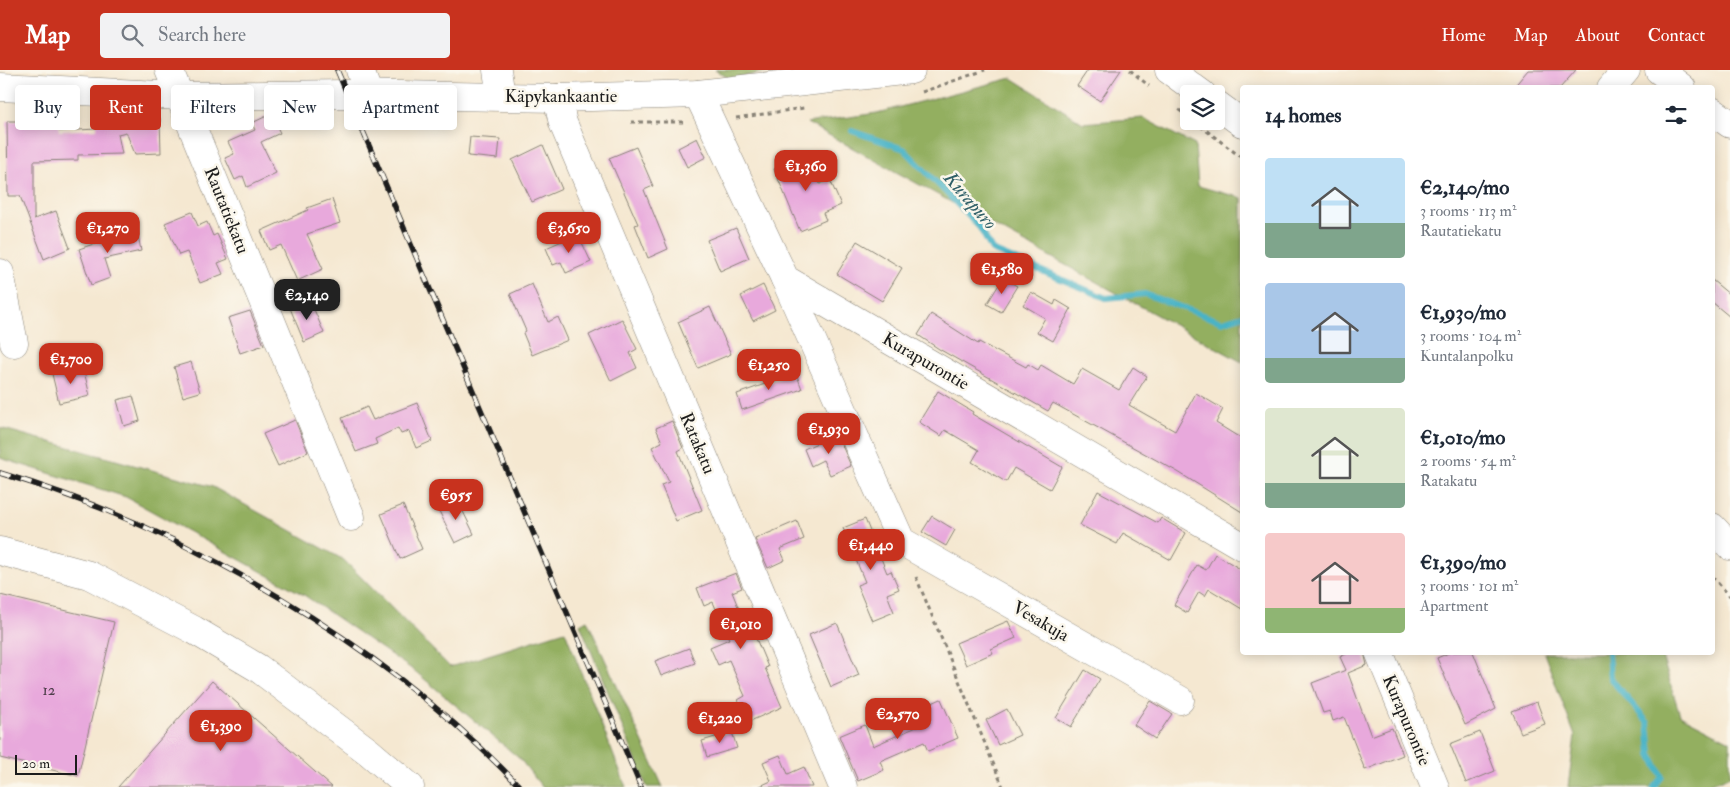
<!DOCTYPE html>
<meta charset="utf-8">
<style>
:root{--surface:#fff;--page:#f2f2f3;--text:#1f2937;--muted:#747a83;--accent:#c8321e}
body{margin:0;font-family:"IM FELL Double Pica",serif;background:var(--page);color:var(--text);height:100vh;display:flex;flex-direction:column;font-size:19px;white-space:nowrap}
*{box-sizing:border-box;margin:0}
p{font-size:16px;color:var(--muted)}
.icon{flex:none;width:28px;height:28px;fill:none;stroke:currentColor;stroke-width:2;stroke-linecap:round;stroke-linejoin:round}
.map{position:relative;flex:1;overflow:hidden}
.side{position:absolute;left:1240px;top:15px;width:475px;height:570px;display:flex;flex-direction:column;background:var(--surface);border-radius:5px;box-shadow:0 2px 12px #0003}
.side>*{flex:none}
.guide{position:absolute;left:15px;top:15px;width:475px;height:45px;display:flex;gap:10px}
.fabs{position:absolute;left:1180px;top:15px;display:grid;gap:10px}
.fabs a{display:grid;place-items:center;width:45px;height:45px;border-radius:5px;background:var(--surface);box-shadow:0 2px 12px #0003;font-size:25px}
.scale{position:absolute;left:15px;bottom:12px;width:62px;box-sizing:border-box;padding-left:5px;border:2px solid #1c1c1c;border-top:0;font-size:14px;line-height:18px;white-space:nowrap;color:#1c1c1c;-webkit-text-stroke:4px #fbf7ec;paint-order:stroke}
.price{position:absolute;translate:-50% -42px;padding:0 11px;border-radius:10px;background:var(--accent);color:#fff;font-size:16px;line-height:32px;filter:drop-shadow(0 1px 2px #0008)}
.price::after{content:'';position:absolute;left:50%;top:30px;width:15px;height:11px;margin-left:-8px;background:inherit;clip-path:polygon(0 0,100% 0,50% 100%)}
.price.active{background:#222;color:#fff}
ul{padding:0;list-style:none}
li{display:flex;align-items:center;gap:15px;height:125px;padding:0 25px}
li span{display:grid;place-items:center;flex:none;width:140px;height:100px;border-radius:5px;color:#555}
li>.icon{margin-inline-start:auto}
span .icon{width:60px;height:60px;fill:#fffc;stroke-width:1}
li b{font-size:21px}
h2{display:flex;justify-content:space-between;align-items:center;height:60px;padding:0 25px;font-size:21px}
.tag{padding:0 18px;border-radius:5px;background:var(--surface);box-shadow:0 2px 12px #0003;font-size:18px;line-height:45px}
.tag.active{background:var(--accent);color:#fff}
header{display:flex;align-items:center;gap:30px;box-sizing:border-box;height:70px;padding:0 25px;background:var(--accent);color:#fff}
header strong{font-size:24px}
nav{display:flex;gap:28px;margin-inline-start:auto;font-size:18px}
.search{width:350px;height:45px;background:var(--page);display:flex;align-items:center;gap:12px;box-sizing:border-box;padding:0 18px;border-radius:5px;color:var(--muted);font-size:19px}
.map>svg:first-child{display:block}
</style>
<header>
<strong>Map</strong>
<div class="search"><svg class="icon" aria-label="search" viewBox="0 0 24 24"><circle cx="10" cy="10" r="6"/><path d="M15 15l6 6"/></svg>Search here</div>
<nav><a>Home</a><a>Map</a><a>About</a><a>Contact</a></nav>
</header>
<div class="map">
<svg width="1730" height="717" viewBox="0 0 1730 717">
<rect width="100%" height="100%" fill="#fbf7ec"/>
<filter id="ink" filterUnits="userSpaceOnUse"><feTurbulence type="fractalNoise" baseFrequency=".02" numOctaves="2"/><feDisplacementMap in="SourceGraphic" scale="10" xChannelSelector="R" yChannelSelector="G"/><feConvolveMatrix kernelMatrix="1 2 1 2 8 2 1 2 1" color-interpolation-filters="sRGB"/></filter>
<filter id="wash" filterUnits="userSpaceOnUse"><feTurbulence type="fractalNoise" baseFrequency=".0096" numOctaves="4" result="noise"/><feDisplacementMap in="SourceGraphic" scale="20" xChannelSelector="R" yChannelSelector="G"/><feGaussianBlur stdDeviation="1.12" result="paint"/><feColorMatrix in="noise" values="0 0 0 0 0 0 0 0 0 0 0 0 0 0 0 0 0 1.4 0 .05"/><feComposite in="paint" operator="in"/></filter>
<g filter="url(#wash)">
<rect width="100%" height="100%" fill="#f5e8d1"/>
<g fill="#93af61" stroke="#58663e">
<polygon points="715,0 778,0 730,9"/>
<polygon points="1012,8 1083,53 1143,48 1195,75 1198,116 1242,128 1242,292 807,53 877,43"/>
<polygon points="0,358 213,417 344,490 450,597 565,561 626,717 542,717 520,689 416,602 304,525 126,427 0,388"/>
<polygon points="587,550 663,717 647,717 580,554"/>
<polygon points="1544,583 1661,583 1680,645 1730,671 1730,706 1700,717 1568,717 1575,666"/>
</g>
<g fill="none" stroke-linecap="round" stroke-linejoin="round">
<g stroke="#48b3c6" stroke-width="6">
<polyline points="852,61 904,79 980,158 992,180 1106,228 1145,224 1222,252 1242,246"/>
<polyline points="1608,582 1610,608 1648,653 1651,684 1662,707 1654,717"/>
</g>
</g>
<g id="blocks">
<g fill="#e8a9dc">
<polygon points="1088,0 1121,0 1100,31 1077,16"/>
<polygon points="1528,0 1576,0 1560,18 1513,18"/>
<polygon points="271,44 280,63 261,72 276,103 247,117 243,106 235,110 225,88 234,84 228,72 255,60 252,53"/>
<polygon points="20,47 45,47 45,53 58,52 59,61 97,59 97,50 160,48 161,83 135,84 126,62 118,64 122,84 78,85 78,90 34,91 34,149 56,141 70,178 44,189 20,126 8,126 7,51 20,51"/>
<polygon points="470,67 500,69 498,89 468,86"/>
<polygon points="697,68 706,87 687,97 678,78"/>
<polygon points="543,75 562,119 532,132 512,90"/>
<polygon points="636,77 653,116 644,120 668,179 648,188 635,155 638,154 609,88"/>
<polygon points="807,84 820,114 830,110 841,135 823,143 826,150 800,161 774,99"/>
<polygon points="332,129 340,153 307,164 323,199 297,211 281,175 269,180 261,161 308,140 307,138"/>
<polygon points="192,142 198,156 207,152 213,166 217,164 228,189 218,193 223,204 200,213 187,182 179,185 165,153"/>
<polygon points="736,158 749,188 720,201 707,170"/>
<polygon points="137,159 141,181 104,189 110,208 91,215 79,179"/>
<polygon points="578,164 591,192 566,203 561,192 553,195 546,178"/>
<polygon points="857,171 902,198 882,231 837,204"/>
<polygon points="1003,208 1017,216 1001,242 987,234"/>
<polygon points="1712,210 1730,225 1730,247 1712,232"/>
<polygon points="532,214 548,252 558,247 568,270 532,285 523,263 526,261 510,224"/>
<polygon points="763,215 775,240 753,251 741,226"/>
<polygon points="1031,222 1054,235 1056,230 1071,239 1053,271 1037,262 1045,248 1023,235"/>
<polygon points="310,230 324,263 304,272 290,238"/>
<polygon points="710,237 731,284 698,298 678,252"/>
<polygon points="250,241 264,275 240,283 228,248"/>
<polygon points="931,244 978,274 979,272 1026,297 1028,294 1038,300 1041,295 1073,314 1082,299 1119,320 1133,297 1147,306 1129,335 1175,361 1196,323 1223,339 1216,353 1242,369 1242,442 1178,402 1053,333 1048,341 939,279 918,265"/>
<polygon points="622,249 637,279 630,283 637,298 611,311 589,265"/>
<polygon points="191,292 200,322 183,327 174,297"/>
<polygon points="83,297 90,326 59,333 52,304"/>
<polygon points="796,303 802,319 742,340 737,324"/>
<polygon points="938,321 973,342 972,344 1062,397 1050,419 1014,398 1006,412 972,392 979,380 945,360 941,366 919,352"/>
<polygon points="133,326 140,351 124,356 117,330"/>
<polygon points="417,333 432,371 416,378 409,361 401,364 398,358 375,369 377,374 356,382 342,348 367,337 373,350"/>
<polygon points="295,350 308,382 278,396 263,364"/>
<polygon points="672,351 683,378 678,381 702,440 676,451 661,415 669,412 652,377 662,372 656,358"/>
<polygon points="837,364 851,396 830,405 823,390 811,396 804,379"/>
<polygon points="1098,421 1158,453 1161,448 1186,463 1171,490 1123,463 1117,474 1080,455"/>
<polygon points="457,429 474,464 455,473 438,439"/>
<polygon points="403,435 422,479 400,489 381,444"/>
<polygon points="932,446 955,460 946,476 922,462"/>
<polygon points="865,449 887,503 891,501 899,519 887,524 894,542 872,551 857,515 865,512 843,458"/>
<polygon points="797,451 804,469 780,479 785,490 768,498 755,469"/>
<polygon points="1215,484 1242,500 1242,539 1209,519 1205,526 1199,522 1187,543 1174,535 1197,495 1206,500"/>
<polygon points="736,503 742,518 732,522 748,561 752,559 768,597 765,598 782,637 748,652 738,630 745,626 729,590 718,595 710,577 729,569 713,532 704,536 697,518"/>
<polygon points="0,525 114,552 78,706 0,688"/>
<polygon points="1008,551 1016,568 991,579 993,583 966,595 956,573"/>
<polygon points="837,553 859,605 831,617 809,565"/>
<polygon points="689,578 695,593 661,606 655,591"/>
<polygon points="1350,582 1364,582 1367,595 1348,603 1371,666 1392,658 1403,685 1365,700 1344,647 1333,651 1330,641 1323,643 1312,613 1346,600 1340,587"/>
<polygon points="1451,582 1473,582 1496,639 1465,655 1437,588"/>
<polygon points="1085,600 1100,609 1071,657 1056,648"/>
<polygon points="212,611 332,717 118,717"/>
<polygon points="941,629 958,668 928,681 924,672 880,691 884,700 858,711 839,666 865,655 873,676 919,656 912,642"/>
<polygon points="1150,631 1172,644 1155,669 1134,655"/>
<polygon points="1537,632 1545,654 1521,663 1512,641"/>
<polygon points="1007,639 1020,665 998,675 986,650"/>
<polygon points="732,662 737,678 707,687 702,671"/>
<polygon points="1480,662 1495,701 1466,713 1450,674"/>
<polygon points="780,685 788,704 804,697 812,717 758,717 771,711 763,692"/>
</g>
</g>
</g>
<g filter="url(#ink)">
<use href="#blocks" fill-opacity="0" stroke="#888276" stroke-width="1"/>
<g fill="none" stroke-linecap="round" stroke-linejoin="round">
<g stroke="#888276" stroke-width="29">
<g id="minor">
<polyline points="169,0 351,447"/>
<polyline points="360,0 369,26"/>
<polyline points="497,0 501,26"/>
<polyline points="1169,0 1202,24"/>
<polyline points="1659,0 1682,18"/>
<polyline points="0,17 180,26 347,24 557,28 698,24 911,0"/>
<polyline points="1611,18 1626,0"/>
<polyline points="698,24 785,209 1242,476"/>
<polyline points="557,28 563,53 843,717"/>
<polyline points="1216,34 1242,53"/>
<polyline points="1712,41 1730,54"/>
<polyline points="0,203 14,273"/>
<polyline points="785,209 901,471 1180,630"/>
<polyline points="1712,457 1730,476"/>
<polyline points="0,481 89,505 194,560 258,598 369,682 410,717"/>
<polyline points="1379,582 1435,717"/>
</g>
</g>
<g stroke="#888276" stroke-width="3" stroke-dasharray="4 4" stroke-linecap="butt">
<polyline points="1130,0 1149,16"/>
<polyline points="922,22 985,0"/>
<polyline points="1179,40 1189,47"/>
<polyline points="736,48 804,38"/>
<polyline points="1194,51 1242,88"/>
<polyline points="631,52 685,52"/>
<polyline points="916,507 1003,717"/>
<polyline points="1712,507 1730,526"/>
</g>
<use href="#minor" stroke="#fff" stroke-width="28"/>
<g stroke="#1c1c1c" stroke-width="5.5">
<g id="rail">
<polyline points="337,0 641,717"/>
<path d="M 0,403 C 186,458 386,575 520,717"/>
</g>
</g>
<use href="#rail" stroke="#fbf7ec" stroke-width="4" stroke-dasharray="11" stroke-linecap="butt"/>
</g>
</g>
<g text-anchor="middle" stroke-width="5" stroke-linejoin="round" paint-order="stroke">
<g font-size="15" fill="#4f3f4c">
<text x="49" y="625">12</text>
</g>
<g font-size="18" fill="#1c1c1c" stroke="#fbf7ec">
<text x="561" y="32">Käpykankaantie</text>
<text transform="translate(227 140) rotate(68)" y="6">Rautatiekatu</text>
<text transform="translate(926 291) rotate(30)" y="6">Kurapurontie</text>
<text transform="translate(698 373) rotate(67)" y="6">Ratakatu</text>
<text transform="translate(1041 551) rotate(30)" y="6">Vesakuja</text>
<text transform="translate(1407 650) rotate(67)" y="6">Kurapurontie</text>
</g>
<g font-size="19" font-style="italic" fill="#306068" stroke="#fbf7ec">
<text transform="translate(971 130) rotate(49)" y="7">Kurapuro</text>
</g>
</g>
</svg>
<div class="fabs">
<a><svg class="icon" aria-label="layers" viewBox="0 0 24 24"><path d="M12 4l9 5-9 5-9-5zM3 14l9 5 9-5"/></svg></a>
</div>
<div class="scale">20 m</div>
<b class="price" style="left:806px;top:122px">€1,360</b>
<b class="price" style="left:108px;top:184px">€1,270</b>
<b class="price" style="left:569px;top:184px">€3,650</b>
<b class="price" style="left:1002px;top:225px">€1,580</b>
<b class="price active" style="left:307px;top:251px">€2,140</b>
<b class="price" style="left:71px;top:315px">€1,700</b>
<b class="price" style="left:769px;top:321px">€1,250</b>
<b class="price" style="left:829px;top:385px">€1,930</b>
<b class="price" style="left:456px;top:451px">€955</b>
<b class="price" style="left:871px;top:501px">€1,440</b>
<b class="price" style="left:741px;top:580px">€1,010</b>
<b class="price" style="left:898px;top:670px">€2,570</b>
<b class="price" style="left:720px;top:674px">€1,220</b>
<b class="price" style="left:221px;top:682px">€1,390</b>
<div class="guide">
<a class="tag">Buy</a>
<a class="tag active">Rent</a>
<a class="tag">Filters</a>
<a class="tag">New</a>
<a class="tag">Apartment</a>
</div>
<section class="side">
<h2>14 homes<svg class="icon" aria-label="filters" viewBox="0 0 24 24"><path d="M4 7h16M4 17h16"/><circle cx="9" cy="7" r="2"/><circle cx="15" cy="17" r="2"/></svg></h2>
<ul>
<li><span style="background:linear-gradient(#bfe0f5 65%,#7fa58c 0)"><svg class="icon" aria-label="home" viewBox="0 0 24 24"><path d="M3 11l9-7 9 7M6 9v11h12V9"/></svg></span><div><b>€2,140/mo</b><p>3 rooms · 113 m²</p><p>Rautatiekatu</p></div></li>
<li><span style="background:linear-gradient(#a9c7e8 75%,#7fa58c 0)"><svg class="icon" aria-label="home" viewBox="0 0 24 24"><path d="M3 11l9-7 9 7M6 9v11h12V9"/></svg></span><div><b>€1,930/mo</b><p>3 rooms · 104 m²</p><p>Kuntalanpolku</p></div></li>
<li><span style="background:linear-gradient(#dfe7d0 75%,#7fa58c 0)"><svg class="icon" aria-label="home" viewBox="0 0 24 24"><path d="M3 11l9-7 9 7M6 9v11h12V9"/></svg></span><div><b>€1,010/mo</b><p>2 rooms · 54 m²</p><p>Ratakatu</p></div></li>
<li><span style="background:linear-gradient(#f6c9c9 75%,#8fb573 0)"><svg class="icon" aria-label="home" viewBox="0 0 24 24"><path d="M3 11l9-7 9 7M6 9v11h12V9"/></svg></span><div><b>€1,390/mo</b><p>3 rooms · 101 m²</p><p>Apartment</p></div></li>
</ul>
</section>
</div>
